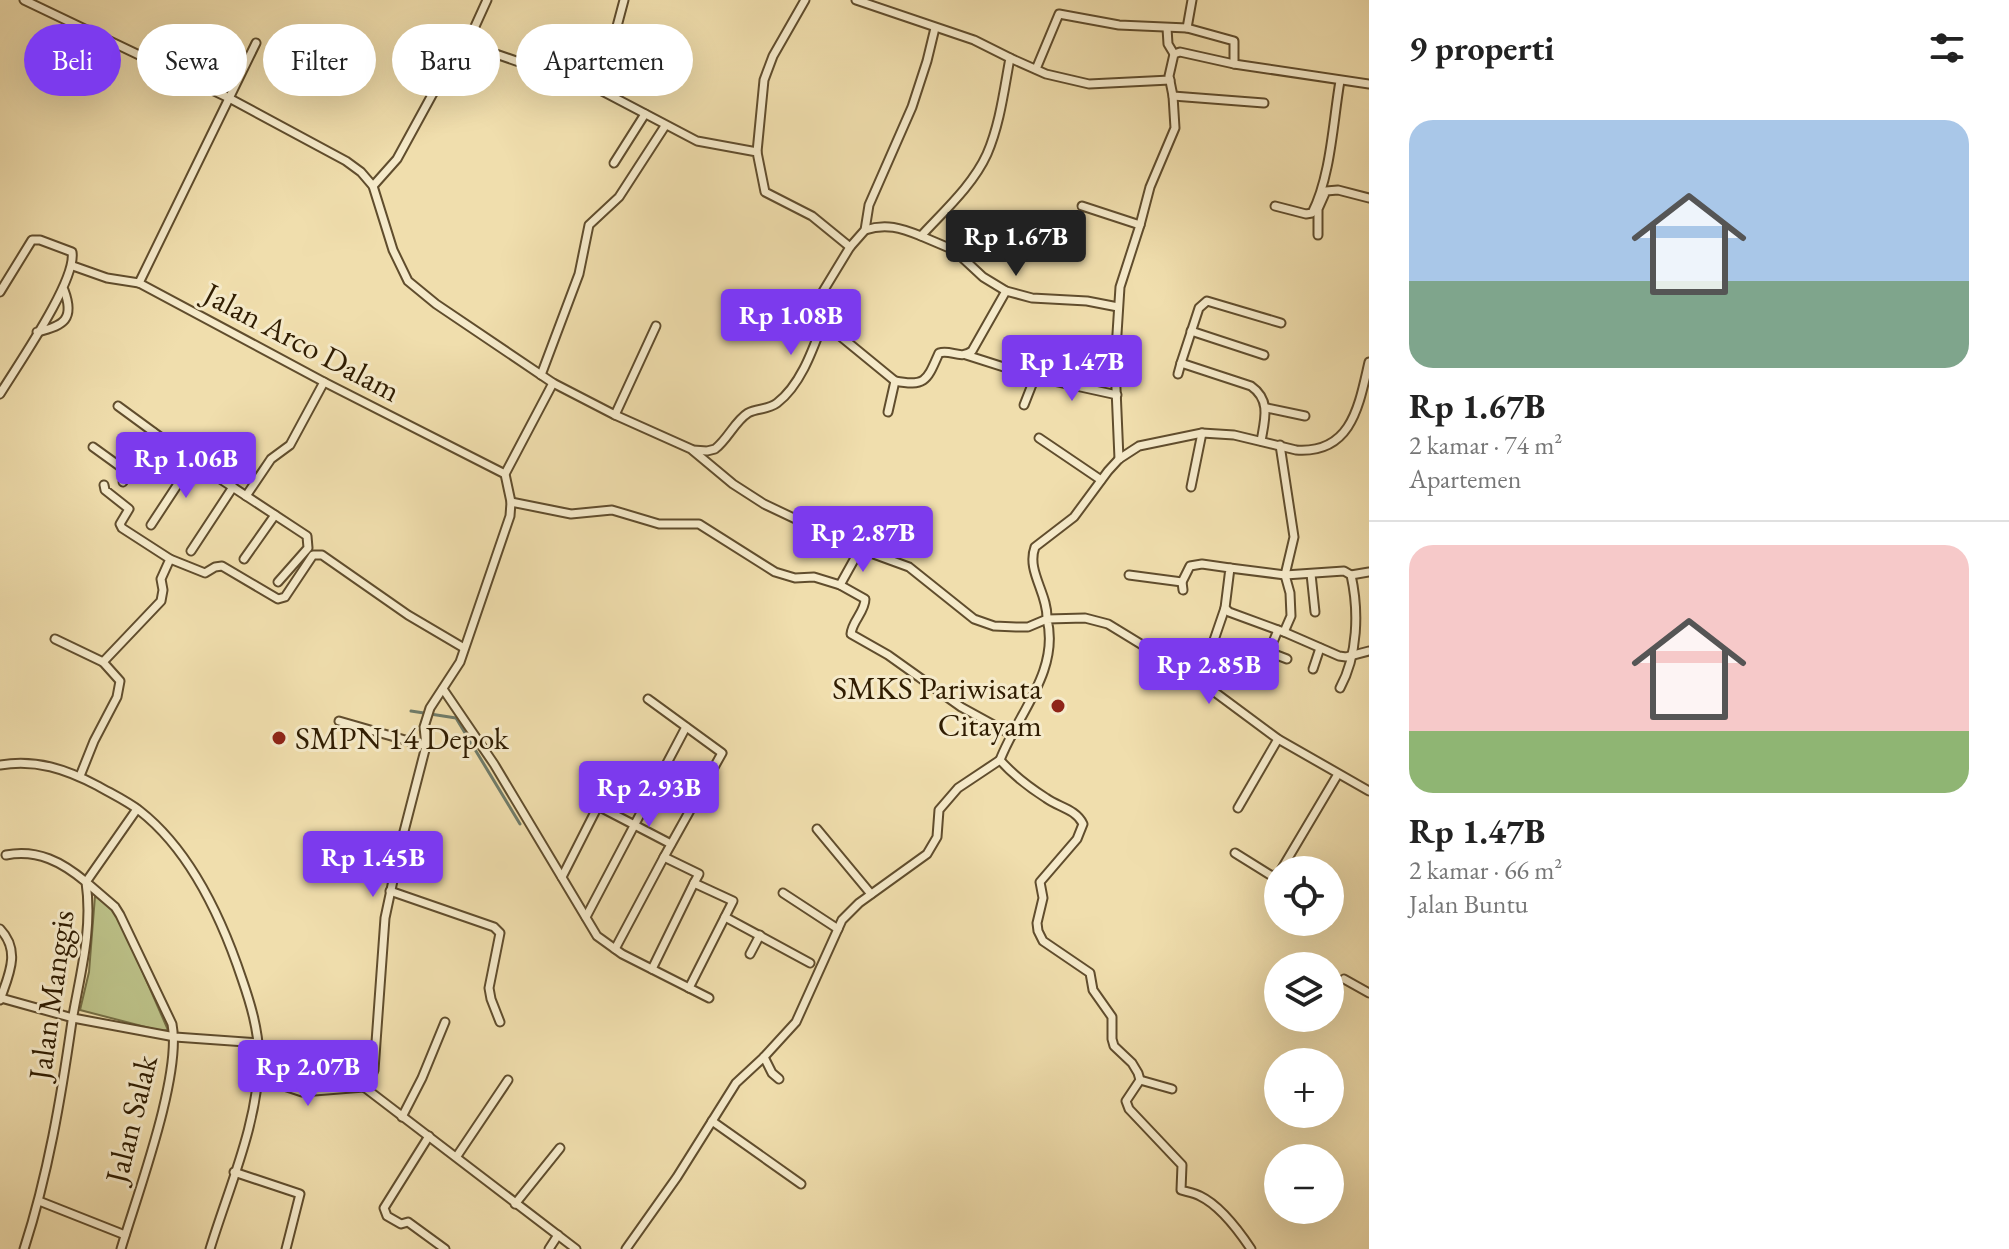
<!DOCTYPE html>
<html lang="id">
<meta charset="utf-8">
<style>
:root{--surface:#fff;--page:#f6f6f6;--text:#222;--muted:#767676;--line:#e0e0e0;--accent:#7c3aed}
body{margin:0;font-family:"EB Garamond",serif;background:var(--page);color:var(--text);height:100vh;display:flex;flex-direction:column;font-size:30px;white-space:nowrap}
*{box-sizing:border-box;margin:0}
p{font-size:26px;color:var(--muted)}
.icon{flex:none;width:44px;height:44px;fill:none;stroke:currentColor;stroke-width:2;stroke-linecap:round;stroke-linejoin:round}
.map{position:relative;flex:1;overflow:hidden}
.sheet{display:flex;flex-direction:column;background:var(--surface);width:640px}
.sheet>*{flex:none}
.banner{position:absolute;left:24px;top:24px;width:760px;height:72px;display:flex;gap:16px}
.controls{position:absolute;left:1264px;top:856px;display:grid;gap:16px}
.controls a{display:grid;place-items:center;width:80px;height:80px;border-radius:50%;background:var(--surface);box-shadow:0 8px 32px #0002;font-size:40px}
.price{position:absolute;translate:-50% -68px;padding:0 18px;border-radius:8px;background:var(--accent);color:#fff;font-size:26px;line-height:52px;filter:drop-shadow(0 2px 4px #0008)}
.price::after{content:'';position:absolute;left:50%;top:48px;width:24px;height:18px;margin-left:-12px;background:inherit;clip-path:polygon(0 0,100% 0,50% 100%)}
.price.current{background:#222;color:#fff}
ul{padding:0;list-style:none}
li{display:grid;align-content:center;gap:16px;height:424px;padding:0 40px}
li+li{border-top:2px solid var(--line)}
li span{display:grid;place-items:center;height:248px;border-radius:24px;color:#555}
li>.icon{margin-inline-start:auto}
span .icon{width:144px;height:144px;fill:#fffc;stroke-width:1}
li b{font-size:34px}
h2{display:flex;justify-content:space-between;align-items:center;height:96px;padding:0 40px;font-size:34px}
.pill{padding:0 28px;border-radius:36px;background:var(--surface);box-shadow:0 8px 32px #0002;font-size:28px;line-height:72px}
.pill.current{background:var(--accent);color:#fff}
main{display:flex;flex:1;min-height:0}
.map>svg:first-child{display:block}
</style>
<main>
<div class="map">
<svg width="1369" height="1249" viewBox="0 0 1369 1249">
<rect width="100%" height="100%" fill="#f0dead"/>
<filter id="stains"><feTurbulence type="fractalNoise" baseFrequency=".0025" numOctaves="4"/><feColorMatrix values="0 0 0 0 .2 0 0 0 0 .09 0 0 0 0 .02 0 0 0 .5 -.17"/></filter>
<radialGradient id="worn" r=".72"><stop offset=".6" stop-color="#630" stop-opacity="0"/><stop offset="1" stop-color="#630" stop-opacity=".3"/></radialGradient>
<polygon fill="#bcc188" stroke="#766f45" stroke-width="2" points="95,896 116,911 168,1030 161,1031 80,1010 89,972"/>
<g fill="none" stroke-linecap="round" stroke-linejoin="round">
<polyline stroke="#707c6a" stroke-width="3" points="411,711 456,718 520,824"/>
<g stroke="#604d2d" stroke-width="11">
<g id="minor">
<path d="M 24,0 L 229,98 L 346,161 L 361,172 L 373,186 L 393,250 L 408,281 L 436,304 L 553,383 L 615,415 L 691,449 L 733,484 L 764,504 L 857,548 L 909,567 L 974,619 L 994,626 L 1016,627 L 1028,627 L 1047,619 C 1048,593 1026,571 1035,547 L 1074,517 L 1108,471 L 1119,459 L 1139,446 L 1202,433 L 1234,435 L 1296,450 C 1352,454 1359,405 1369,362"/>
<path d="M 856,0 L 974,40 L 1010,58 C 1004,90 1000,124 987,154 C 973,185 944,211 921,236 C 901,228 886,223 865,230"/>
<polyline points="1167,28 1168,44 1174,54"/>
<polyline points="1187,28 1192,0"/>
<polyline points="467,44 600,90 697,141 757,152 765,192 812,216 850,247"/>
<polyline points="1010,58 1046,74 1089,84 1170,80"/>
<polyline points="1036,69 1059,14 1119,25 1187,28 1234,41 1234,64 1369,84"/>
<polyline points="600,90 624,0"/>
<polyline points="1173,96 1264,103"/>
<polyline points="757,152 764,80 773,56 805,0"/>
<polyline points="614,163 645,114"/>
<polyline points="373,186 397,159 432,95 467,44 487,0"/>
<polyline points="1082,206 1140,225"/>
<path d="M 1275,206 L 1306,214 L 1312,213 C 1331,176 1333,121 1340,81"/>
<polyline points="1318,235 1318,209 1326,191 1338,190 1369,198"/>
<polyline points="921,236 954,250 983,277 1006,291 1032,298 1087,301 1118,307"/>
<polyline points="73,266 107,278 139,283 324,382 505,474"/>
<polyline points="139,283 256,43"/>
<path d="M 0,292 L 32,240 L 40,240 L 72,252 C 77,280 17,366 0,394"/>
<polyline points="823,322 895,381 888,412"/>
<polyline points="1191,331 1264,355"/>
<path d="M 37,332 C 64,326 75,319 64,290"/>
<polyline points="966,355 1035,377"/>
<polyline points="1181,363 1199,308 1207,301 1281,323"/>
<path d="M 1178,374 L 1181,363 L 1251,386 C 1271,400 1265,419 1261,441"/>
<polyline points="541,375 579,274 589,225 619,197 665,126"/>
<path d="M 895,381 C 926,387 927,380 939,353 C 951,349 960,360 972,351 L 1006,291"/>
<polyline points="1024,405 1035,377 1117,395"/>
<polyline points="118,406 193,461 307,536 308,548 278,582"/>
<polyline points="1267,408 1305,416"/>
<polyline points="615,415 656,326"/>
<polyline points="1039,438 1101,480"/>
<polyline points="1280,445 1294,537 1285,575 1290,593 1291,616 1284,632 1278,630 1271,647 1274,654 1287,659"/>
<polyline points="93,447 129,473"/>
<path d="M 693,450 L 707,451 L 715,449 C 728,439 735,421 748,413 C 757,408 768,410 777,403 C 802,384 814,346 825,317 L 819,298 L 850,247 L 865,230 L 869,205 L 912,107 L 927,61 L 935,28"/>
<polyline points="1119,459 1115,365 1120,287 1140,225 1150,187 1175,128 1173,96 1169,76 1174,54 1180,52 1234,64"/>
<polyline points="123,482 153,432"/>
<polyline points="1191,487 1202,433"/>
<polyline points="246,496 271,459 290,445 324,382"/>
<path d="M 511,502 L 571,514 L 612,510 L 659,524 L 699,524 L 775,572 L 795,578 L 814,577 L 840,585 L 865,599 C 865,612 852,621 851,634 L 888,655 L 961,707 L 1012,735"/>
<polyline points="151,525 193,461"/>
<polyline points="191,551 233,487"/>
<polyline points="170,559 205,573 215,567 222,566 278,599 285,597 313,555 322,555 408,615 464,648"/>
<polyline points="244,559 275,515"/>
<path d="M 1230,568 L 1285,575 L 1344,571 L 1351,575 C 1359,611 1358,655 1340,688"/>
<polyline points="1311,574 1315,612"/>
<polyline points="1129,575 1182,582"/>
<polyline points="1351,575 1369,572"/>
<polyline points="840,585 860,549"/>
<polyline points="1183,590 1182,582 1190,566 1202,564 1230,568 1225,608 1229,612 1278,630"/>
<polyline points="1284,632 1339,656 1346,657 1369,651"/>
<polyline points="55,639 103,662"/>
<polyline points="1213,643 1225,608"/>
<polyline points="1313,669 1320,648"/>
<polyline points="443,689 494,764 597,936 622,954 709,998"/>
<polyline points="648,699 722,753 664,857"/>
<polyline points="339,721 426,746"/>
<path d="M 0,765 C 36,759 66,769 98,786 C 112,794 127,801 140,811 C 191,851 222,919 242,979 C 251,1005 258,1029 259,1056 C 259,1121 229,1187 210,1249"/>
<polyline points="80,776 94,741 117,697 120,681 103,662 161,601 163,590 161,579 170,559 122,528 120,524 129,509 105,490 104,485"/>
<polyline points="1238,808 1278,739"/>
<polyline points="817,829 871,894"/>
<polyline points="1235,853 1272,876 1278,874"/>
<path d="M 6,855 C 38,849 62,862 86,882 C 93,930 80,974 72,1021 C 61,1098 48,1175 24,1249"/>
<polyline points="1281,870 1338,774"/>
<polyline points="562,877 598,806 671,844"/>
<polyline points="390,891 494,927 500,933 489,988 491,999 500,1022"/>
<polyline points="783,893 838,929"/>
<polyline points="586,917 686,727"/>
<polyline points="725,917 810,963"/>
<path d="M 0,929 C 21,951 9,974 0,1000"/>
<polyline points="615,949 664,857 699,874 694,883"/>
<polyline points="750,954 760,935"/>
<polyline points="652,969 694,883 733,901 689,988"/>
<polyline points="1344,979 1369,993"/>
<polyline points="1,998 73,1018 175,1037 258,1043"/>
<polyline points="764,1057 772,1073 779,1079"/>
<polyline points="257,1077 302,1092 364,1087"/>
<polyline points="1140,1080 1172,1089"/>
<polyline points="364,1087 368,1084 374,1070 385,918 401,843 426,746 424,727 430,708 460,662 510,516 511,502 505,474 553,383"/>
<polyline points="364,1087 576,1249"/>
<polyline points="402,1117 422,1078 445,1022"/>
<polyline points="712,1121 801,1184"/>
<polyline points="429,1136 384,1208 387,1216 401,1224 408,1222 445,1249"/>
<polyline points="457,1156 508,1080"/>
<polyline points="234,1172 300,1194 286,1249"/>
<polyline points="39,1201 125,1235"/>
<polyline points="515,1204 560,1148"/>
<path d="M 121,1249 C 137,1195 182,1075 172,1024 L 120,915 L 115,907 L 86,882 L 137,809"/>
<polyline points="549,1249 558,1235"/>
<polyline points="626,1249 677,1177 736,1083 764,1057 796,1022 842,920 859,903 927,854 937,837 939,810 958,788 1000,760"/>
<path d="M 1251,1249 C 1239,1231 1221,1206 1200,1196 C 1195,1193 1188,1192 1181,1190 L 1182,1165 L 1129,1109 L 1126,1101 L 1140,1080 L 1138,1073 L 1132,1063 L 1114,1046 L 1112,1039 L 1112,1017 L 1093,990 L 1090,973 L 1043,941 L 1038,931 L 1037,923 L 1043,898 L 1040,882 L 1077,839 L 1083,824 C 1076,809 1058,807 1046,798 C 1029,787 1013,775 1000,760 C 1017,715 1060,671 1047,619 L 1085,618 L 1108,624 L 1193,676 L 1278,739 L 1369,791"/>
</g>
</g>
<use href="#minor" stroke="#f5eaca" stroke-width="7"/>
</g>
<g fill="#8f2418" stroke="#f5eaca" stroke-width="3">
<circle cx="1058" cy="706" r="8"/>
<circle cx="279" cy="738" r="8"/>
</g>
<g text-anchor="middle" stroke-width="6" stroke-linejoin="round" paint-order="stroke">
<g font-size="32" fill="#301d02" stroke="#f5eaca">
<text transform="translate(302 342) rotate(28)" y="11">Jalan Arco Dalam</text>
<text transform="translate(51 995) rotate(-82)" y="11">Jalan Manggis</text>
<text transform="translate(131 1119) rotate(-76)" y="11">Jalan Salak</text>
</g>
<g font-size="32" fill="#301d02" stroke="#f5eaca" text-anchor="end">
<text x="1042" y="699">SMKS Pariwisata<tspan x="1042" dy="37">Citayam</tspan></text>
<text x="295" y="749" text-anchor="start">SMPN 14 Depok</text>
</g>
</g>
<rect width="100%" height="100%" filter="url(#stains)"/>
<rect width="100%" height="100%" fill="url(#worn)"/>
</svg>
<div class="controls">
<a><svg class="icon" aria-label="locate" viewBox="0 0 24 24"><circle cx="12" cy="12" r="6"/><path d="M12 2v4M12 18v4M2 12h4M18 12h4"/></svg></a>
<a><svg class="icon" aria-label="layers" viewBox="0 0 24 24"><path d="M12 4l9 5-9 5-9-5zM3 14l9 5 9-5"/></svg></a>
<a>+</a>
<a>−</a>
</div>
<b class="price current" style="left:1016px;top:278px">Rp 1.67B</b>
<b class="price" style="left:791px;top:357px">Rp 1.08B</b>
<b class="price" style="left:1072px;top:403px">Rp 1.47B</b>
<b class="price" style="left:186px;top:500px">Rp 1.06B</b>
<b class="price" style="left:863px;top:574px">Rp 2.87B</b>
<b class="price" style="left:1209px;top:706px">Rp 2.85B</b>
<b class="price" style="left:649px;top:829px">Rp 2.93B</b>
<b class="price" style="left:373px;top:899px">Rp 1.45B</b>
<b class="price" style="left:308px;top:1108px">Rp 2.07B</b>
<div class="banner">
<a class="pill current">Beli</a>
<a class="pill">Sewa</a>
<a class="pill">Filter</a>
<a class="pill">Baru</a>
<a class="pill">Apartemen</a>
</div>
</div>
<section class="sheet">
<h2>9 properti<svg class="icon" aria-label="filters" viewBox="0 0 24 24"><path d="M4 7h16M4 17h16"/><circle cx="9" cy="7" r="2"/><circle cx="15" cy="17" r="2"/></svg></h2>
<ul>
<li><span style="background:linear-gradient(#a9c7e8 65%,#7fa58c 0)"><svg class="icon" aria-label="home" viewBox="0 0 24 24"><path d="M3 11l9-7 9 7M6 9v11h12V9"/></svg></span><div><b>Rp 1.67B</b><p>2 kamar · 74 m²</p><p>Apartemen</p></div></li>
<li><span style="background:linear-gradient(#f6c9c9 75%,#8fb573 0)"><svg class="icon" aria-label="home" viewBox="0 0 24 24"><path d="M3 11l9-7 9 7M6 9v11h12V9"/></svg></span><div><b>Rp 1.47B</b><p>2 kamar · 66 m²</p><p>Jalan Buntu</p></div></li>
</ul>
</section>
</main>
